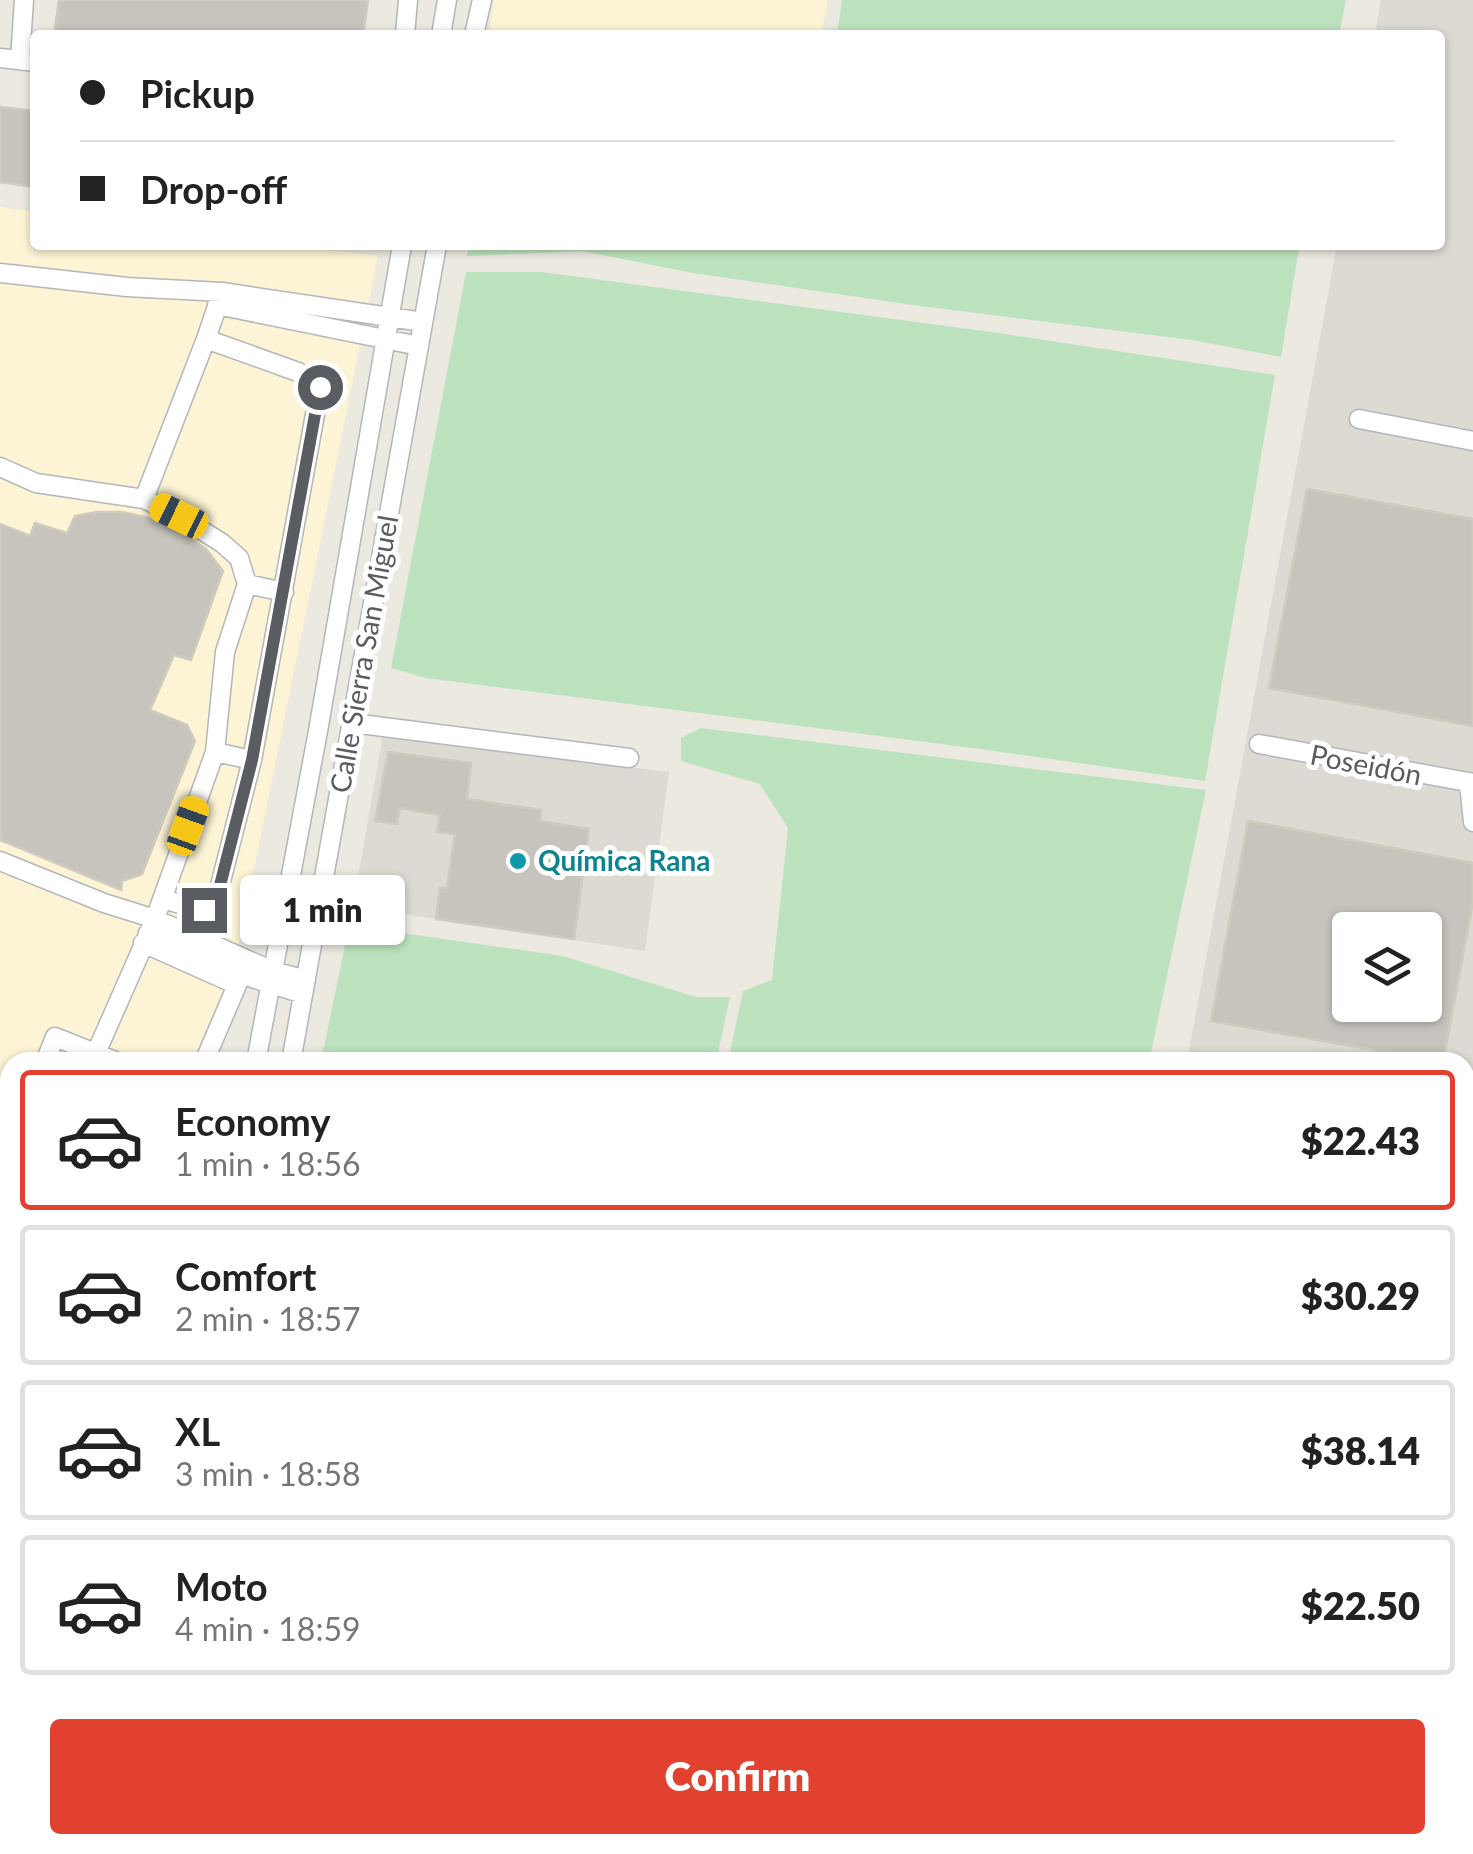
<!DOCTYPE html>
<html lang="en">
<head>
<meta charset="utf-8">
<style>
	:root { --surface:#fff; --page:#f6f6f6; --text:#222; --muted:#767676; --line:#e0e0e0; --accent:#e2412f }
	body { margin:0; font-family:Lato,sans-serif; background:var(--page); color:var(--text); height:100vh; display:flex; flex-direction:column; font-size:38px; white-space:nowrap }
	* { box-sizing:border-box; margin:0 }
	p { font-size:32px; color:var(--muted) }
	.icon { flex:none; width:55px; height:55px; fill:none; stroke:currentColor; stroke-width:2; stroke-linecap:round; stroke-linejoin:round }
	.map { position:relative; flex:1; overflow:hidden }
	.side { position:absolute; left:0px; top:1052px; width:1475px; height:802px; display:flex; flex-direction:column; background:var(--surface); border-radius:30px 30px 0 0; box-shadow:0 2px 8px #0004 }
	.side>* { flex:none }
	.guide { position:absolute; left:30px; top:30px; width:1415px; height:220px; border-radius:10px; box-shadow:0 2px 8px #0004; display:grid; align-content:center; height:220px; padding:0 50px; background:var(--surface) }
	.buttons { position:absolute; left:1332px; top:912px; display:grid; gap:20px }
	.buttons a { display:grid; place-items:center; width:110px; height:110px; border-radius:10px; background:var(--surface); box-shadow:0 2px 8px #0004; font-size:50px }
	.end { position:absolute; width:45px; height:45px; margin:-22px; border:12px solid #595c60; background:#fff; box-shadow:0 0 0 5px #fff }
	.from { border-radius:50% }
	.bubble { position:absolute; height:70px; border-radius:10px; background:var(--surface); box-shadow:0 2px 8px #0004; font-size:32px; font-weight:800; line-height:70px; text-align:center }
	.car { position:absolute; width:30px; height:60px; margin:-30px -15px; border-radius:12px; box-shadow:0 0 8px 2px #0007; background:linear-gradient(#f5c518 24%,#345 0 40%,#f5c518 0 76%,#345 0 86%,#f5c518 0) }
	.guide b { display:flex; align-items:center; gap:35px; height:95px; font-size:38px }
	.guide b+b { border-top:2px solid var(--line) }
	.guide i { width:25px; height:25px; background:var(--text) }
	ul { padding:18px 0 0; list-style:none }
	li { display:flex; align-items:center; gap:30px; height:140px; margin:0 20px 15px; padding:0 30px; border:5px solid var(--line); border-radius:10px }
	li div { flex:1 }
	li b { display:block; font-size:38px }
	li em { font-style:normal; font-weight:800 }
	li.selected { border-color:var(--accent) }
	li>.icon { width:90px; height:90px; stroke-width:1.5 }
	.action { display:flex; gap:20px; margin-top:auto; padding:20px 50px }
	.action a { flex:1; height:115px; border-radius:10px; background:var(--accent); color:#fff; font-size:40px; font-weight:800; line-height:115px; text-align:center }
	.map>svg:first-child { display:block }
</style>
</head>
<body>
<div class="map">
<svg width="1473" height="1854" viewBox="0 0 1473 1854">
	<rect width="100%" height="100%" fill="#ebe9e0"/>
	<path fill="#fcf4d4" d="M494,0H828L821,35H489Z
		M0,207L35,212V245H292L378,256L215,1062H10V1140L0,1136Z
		M1473,1616V1854H1068L1057,1845H1465V1617Z"/>
	<path fill="#dddad4" fill-rule="evenodd" d="M1381,0H1473V1406H1465V1062H1187L1337,245H1440V35H1375ZM1350,930H1425V1005H1350Z
		M383,735L669,772L645,951L353,906Z"/>
	<path fill="#bce3bd" d="M842,0H1346L1339,35H837Z
		M469,245H1278L1299,248L1281,357L1192,340L913,305L693,273L582,251L467,256Z
		M466,272H542L991,332L1275,375L1205,781L980,749L426,678L391,668Z
		M701,728L1206,790L1149,1062H728L743,991L772,980L788,828L760,784L681,761V738Z
		M375,929L563,956L696,997H730L716,1062H321L346,940Z
		M381,1845H741L738,1854H378Z"/>
	<g fill="none" stroke-linecap="round" stroke-linejoin="round">
		<path stroke="#9fd1fc" stroke-width="18" d="M756,1854L760,1845"/>
	</g>
	<path fill="#c6c4bd" stroke="#cfcbbe" stroke-width="2.5" fill-rule="evenodd" d="M59,0H368L363,35H54Z
		M0,107L35,111V187L0,182Z
		M1307,489L1473,519V726L1269,688Z
		M97,512H122L145,517L176,529L206,549L223,571L191,660L174,655L150,710L187,725L195,741L142,874L122,881L121,890L0,840V524L30,536L35,523L67,533L75,516Z
		M388,752L471,763L467,799L541,810L540,821L589,829L574,939L436,919L440,888H447L455,834L437,832L440,815L400,808L397,824L375,821Z
		M1248,821L1473,863V902L1443,1062L1211,1021ZM1350,930H1425V1005H1350Z"/>
	<g fill="none" stroke-linecap="round" stroke-linejoin="round">
		<g stroke="#b3b6ba" stroke-width="21">
			<path id="minor" d="M405,35L408,0
				M441,35L447,0
				M474,35L482,0
				M0,58L35,62
				M20,60L24,0
				M0,273L127,287L222,292L423,322
				M217,305L419,346
				M1359,419L1473,441
				M0,467L36,483L144,499L179,516L222,543L239,558L247,584L225,652L215,752L155,919L96,1053
				M144,499L206,339L222,292
				M247,584L284,592
				M352,723L629,758
				M1259,744L1473,783
				M215,752L252,760
				M1469,783L1473,822
				M0,861L104,903L155,919L273,971L306,980
				M162,899L203,910L215,905L252,760L320,387L298,372L206,339
				M148,933L249,977L303,994
				M143,943L237,985L204,1062
				M45,1062L55,1037L118,1062
				M256,1062L318,731L402,245
				M291,1062L437,245
				M0,1105L10,1109
				M1465,1128L1473,1129
				M0,1170L10,1174
				M1465,1172L1473,1143
				M1465,1195L1473,1198
				M1465,1426L1473,1449
				M0,1457L10,1433
				M0,1579L10,1584
				M1465,1708H1473
				M1465,1745L1473,1744
				M890,1845L900,1854
				M113,1854L117,1845
				M773,1854L777,1845
				M1350,1854L1359,1845"/>
		</g>
		<g stroke="#ebc658" stroke-width="26">
			<path id="major" d="M0,1253L10,1258
				M0,1308L10,1312
				M1465,1507L1473,1502
				M1465,1534H1473
				M974,1845L983,1854
				M1030,1845L1040,1854"/>
		</g>
		<use href="#minor" stroke="#fff" stroke-width="18"/>
		<use href="#major" stroke="#fcf0a4" stroke-width="22"/>
	</g>
	<g fill="none" stroke-linecap="round" stroke-linejoin="round">
		<path stroke="#595c60" stroke-width="12" d="M204,910L215,905L252,760L320,387"/>
	</g>
	<circle fill="#0f9aa8" stroke="#fff" stroke-width="4" cx="518" cy="861" r="10"/>
	<g text-anchor="middle" stroke-width="10" stroke-linejoin="round" paint-order="stroke">
		<g font-size="28" fill="#595c60" stroke="#fff">
			<text transform="translate(364 654) rotate(-80)" y="10">Calle Sierra San Miguel</text>
			<text transform="translate(1366 765) rotate(11)" y="10">Poseidón</text>
		</g>
		<g font-size="28" font-weight="bold" fill="#0d838f" stroke="#fff" text-anchor="start">
			<text x="538" y="871">Química Rana</text>
		</g>
	</g>
</svg>
<div class="buttons">
<a><svg class="icon" aria-label="layers" viewBox="0 0 24 24"><path d="M12 4l9 5-9 5-9-5zM3 14l9 5 9-5"/></svg></a>
</div>
<i class="end from" style="left:320px;top:387px"></i>
<i class="end" style="left:204px;top:910px"></i>
<div class="bubble" style="left:240px;top:875px;width:165px">1 min</div>
<i class="car" style="left:179px;top:516px;rotate:296deg"></i>
<i class="car" style="left:188px;top:826px;rotate:20deg"></i>
<div class="guide">
<b><i class="from"></i>Pickup</b>
<b><i></i>Drop-off</b>
</div>
<section class="side">
<ul>
<li class="selected"><svg class="icon" aria-label="car" viewBox="0 0 24 24"><path d="M5 17H2v-5l4-1 3-4h7l3 4 3 1v5h-3M9 17h6M6 11h13"/><circle cx="7" cy="17" r="2"/><circle cx="17" cy="17" r="2"/></svg><div><b>Economy</b><p>1 min · 18:56</p></div><em>$22.43</em></li>
<li><svg class="icon" aria-label="car" viewBox="0 0 24 24"><path d="M5 17H2v-5l4-1 3-4h7l3 4 3 1v5h-3M9 17h6M6 11h13"/><circle cx="7" cy="17" r="2"/><circle cx="17" cy="17" r="2"/></svg><div><b>Comfort</b><p>2 min · 18:57</p></div><em>$30.29</em></li>
<li><svg class="icon" aria-label="car" viewBox="0 0 24 24"><path d="M5 17H2v-5l4-1 3-4h7l3 4 3 1v5h-3M9 17h6M6 11h13"/><circle cx="7" cy="17" r="2"/><circle cx="17" cy="17" r="2"/></svg><div><b>XL</b><p>3 min · 18:58</p></div><em>$38.14</em></li>
<li><svg class="icon" aria-label="car" viewBox="0 0 24 24"><path d="M5 17H2v-5l4-1 3-4h7l3 4 3 1v5h-3M9 17h6M6 11h13"/><circle cx="7" cy="17" r="2"/><circle cx="17" cy="17" r="2"/></svg><div><b>Moto</b><p>4 min · 18:59</p></div><em>$22.50</em></li>
</ul>
<div class="action"><a>Confirm</a></div>
</section>
</div>
</body>
</html>
